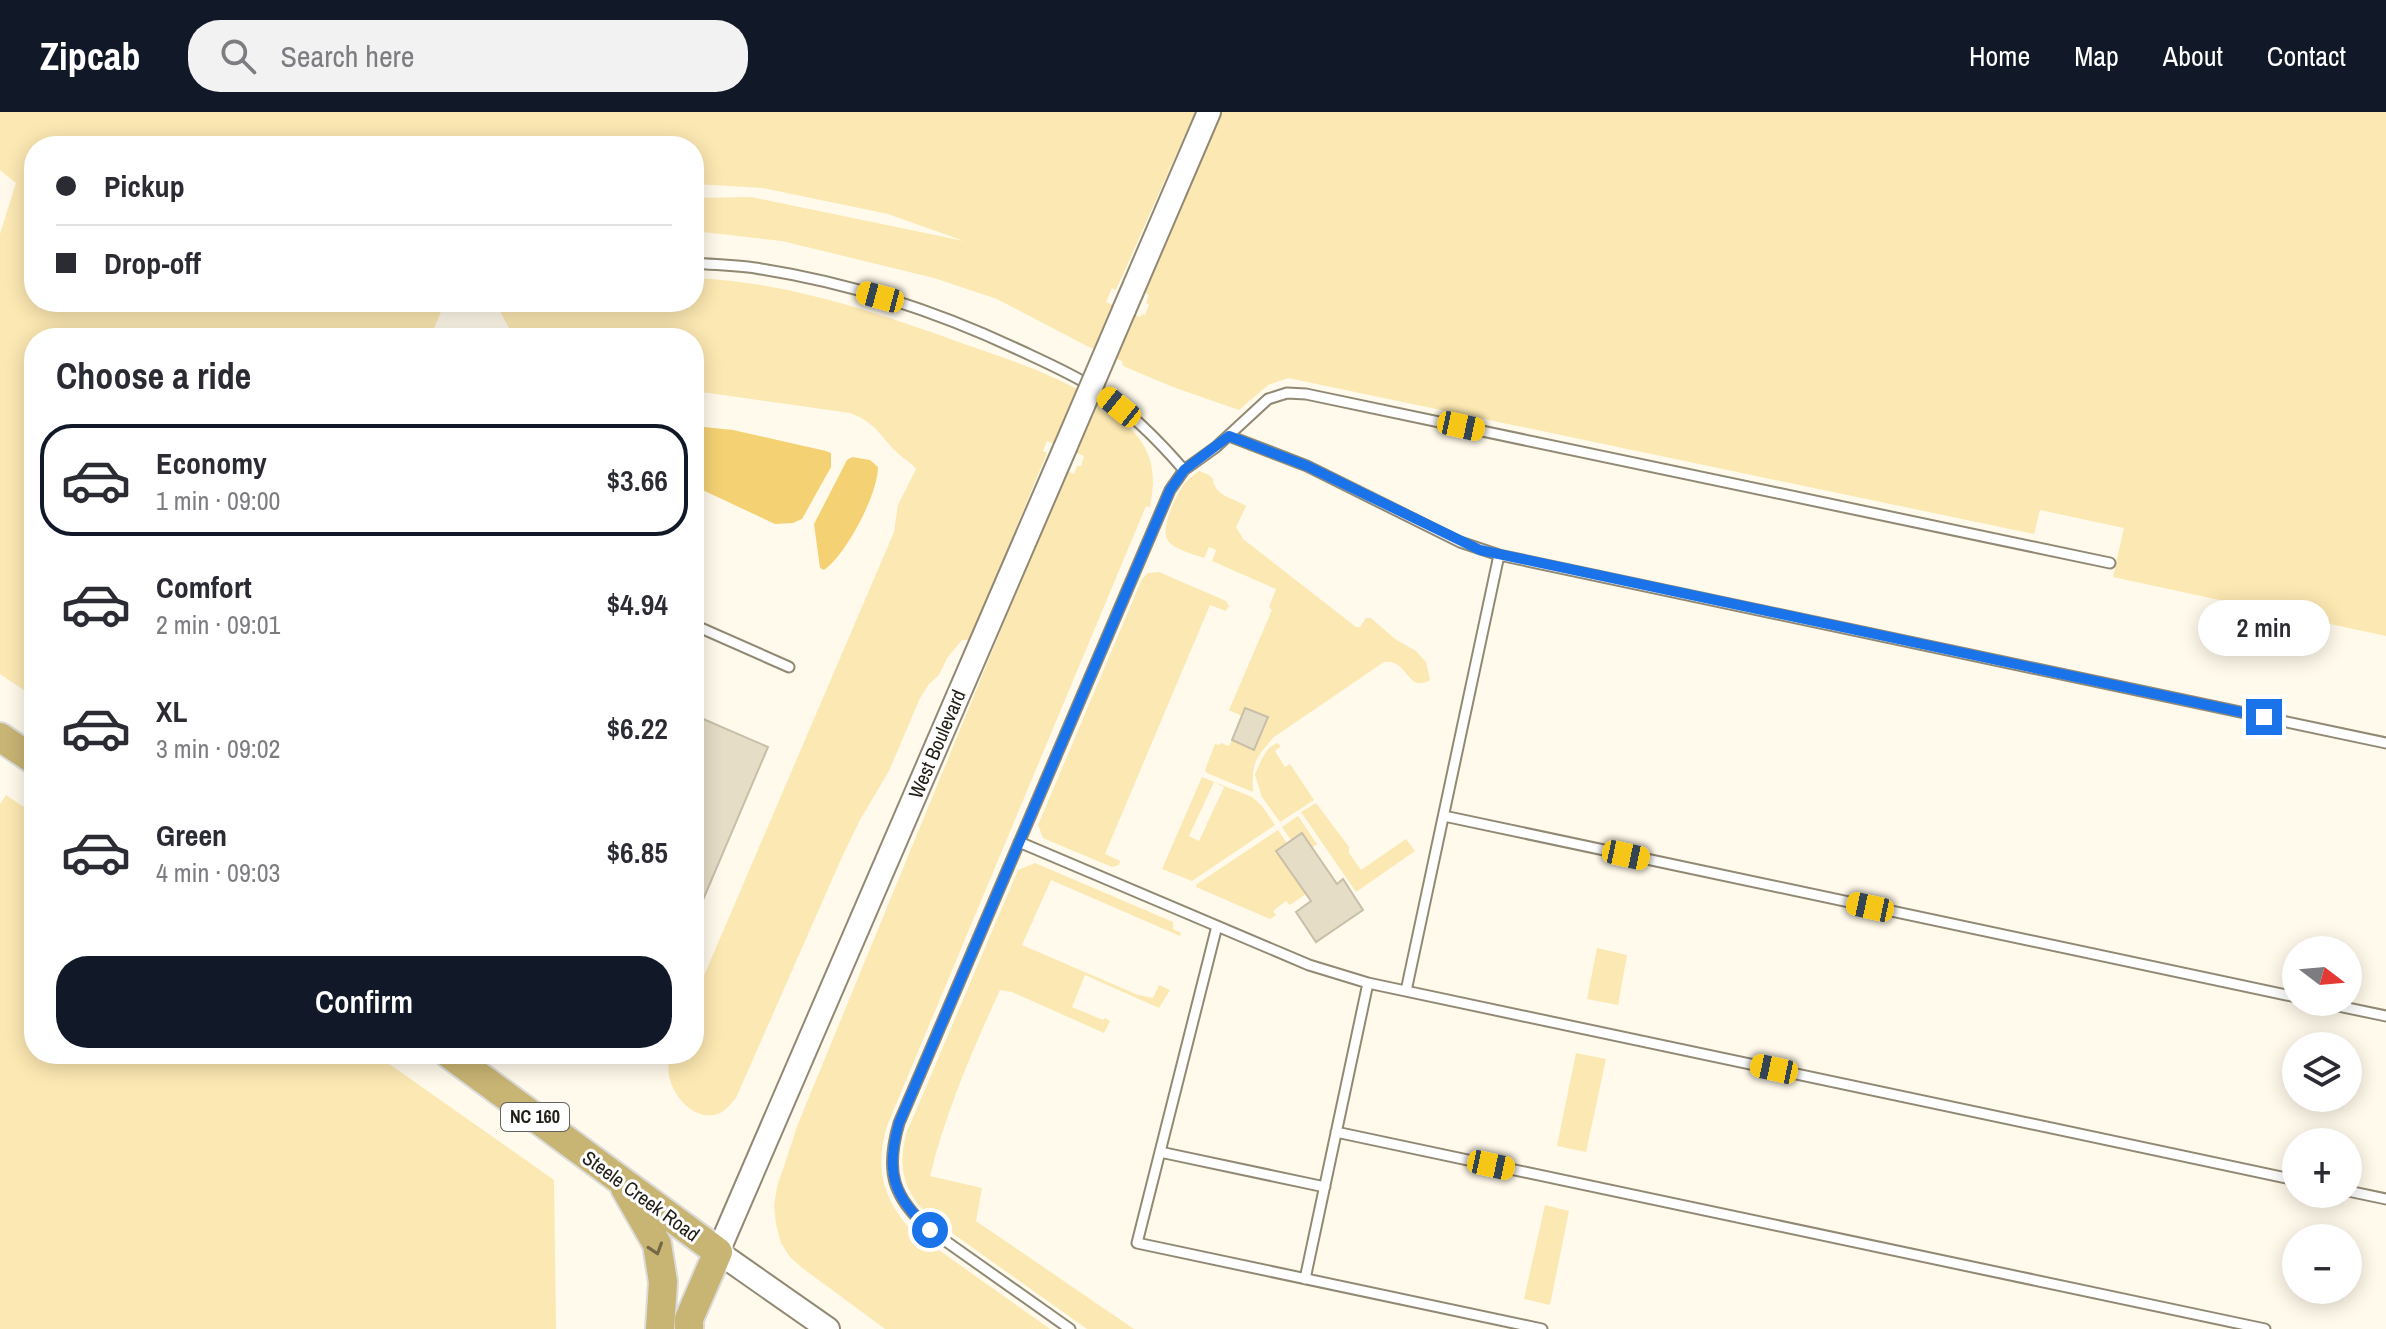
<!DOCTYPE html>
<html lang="en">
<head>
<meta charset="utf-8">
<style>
	:root { --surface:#fff; --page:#f2f2f3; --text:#2b2b33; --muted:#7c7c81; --line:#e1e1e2; --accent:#111827 }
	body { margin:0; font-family:"Archivo Narrow",sans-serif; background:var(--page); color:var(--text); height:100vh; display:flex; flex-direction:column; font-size:30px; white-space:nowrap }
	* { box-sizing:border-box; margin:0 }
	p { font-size:26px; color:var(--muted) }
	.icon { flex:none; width:44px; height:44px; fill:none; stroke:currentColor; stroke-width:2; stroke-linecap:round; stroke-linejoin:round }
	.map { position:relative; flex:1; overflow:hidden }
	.panel { position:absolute; left:24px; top:216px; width:680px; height:736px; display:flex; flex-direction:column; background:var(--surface); border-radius:32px; box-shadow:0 4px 20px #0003 }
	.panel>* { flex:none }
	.top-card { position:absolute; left:24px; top:24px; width:680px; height:176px; border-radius:32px; box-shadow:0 4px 20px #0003; display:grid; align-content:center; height:176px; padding:0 32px; background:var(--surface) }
	.needle { width:52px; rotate:106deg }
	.buttons { position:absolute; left:2282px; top:824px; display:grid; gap:16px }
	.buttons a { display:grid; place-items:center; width:80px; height:80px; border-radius:50%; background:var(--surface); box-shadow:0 4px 20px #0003; font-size:40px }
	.end { position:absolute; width:36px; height:36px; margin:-18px; border:10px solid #1a73e8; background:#fff; box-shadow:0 0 0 4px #fff }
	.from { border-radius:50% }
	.bubble { position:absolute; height:56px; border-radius:28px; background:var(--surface); box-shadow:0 4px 20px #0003; font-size:26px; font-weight:600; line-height:56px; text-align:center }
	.car { position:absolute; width:24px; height:48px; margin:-24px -12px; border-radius:10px; box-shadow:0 0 6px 2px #0007; background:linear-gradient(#f5c518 24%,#345 0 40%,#f5c518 0 76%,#345 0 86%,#f5c518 0) }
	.top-card b { display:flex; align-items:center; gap:28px; height:76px; font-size:30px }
	.top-card b+b { border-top:2px solid var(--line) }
	.top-card i { width:20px; height:20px; background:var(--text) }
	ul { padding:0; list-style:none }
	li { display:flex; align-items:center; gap:24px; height:112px; margin:0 16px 12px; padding:0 16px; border:4px solid transparent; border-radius:32px }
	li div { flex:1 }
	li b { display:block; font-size:30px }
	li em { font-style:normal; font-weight:600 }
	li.active { border-color:var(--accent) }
	li>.icon { width:72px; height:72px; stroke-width:1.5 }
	h2 { padding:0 32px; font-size:36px; line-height:96px }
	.button { display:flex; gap:16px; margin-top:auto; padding:16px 32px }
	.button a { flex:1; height:92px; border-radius:32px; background:var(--accent); color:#fff; font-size:32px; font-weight:600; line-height:92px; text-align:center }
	header { display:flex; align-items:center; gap:48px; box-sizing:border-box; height:112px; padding:0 40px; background:var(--accent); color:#fff }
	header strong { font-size:38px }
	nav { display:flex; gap:44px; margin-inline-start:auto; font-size:28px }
	.search { width:560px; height:72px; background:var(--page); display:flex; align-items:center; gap:20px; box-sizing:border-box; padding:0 28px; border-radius:32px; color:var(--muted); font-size:30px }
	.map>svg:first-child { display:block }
</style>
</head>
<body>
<header>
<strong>Zipcab</strong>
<div class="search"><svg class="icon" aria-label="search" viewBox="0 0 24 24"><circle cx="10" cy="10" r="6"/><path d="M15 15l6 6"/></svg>Search here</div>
<nav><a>Home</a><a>Map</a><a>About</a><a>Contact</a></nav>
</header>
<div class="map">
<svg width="2386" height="1217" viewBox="0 0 2386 1217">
	<rect width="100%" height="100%" fill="#fffaeb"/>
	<path fill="#fce8b2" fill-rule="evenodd" d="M0,0H1195L1116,178L1112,176L1106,190L1140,205L1142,202L1145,203L1149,193L1146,191L1149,183L1145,181L1221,0H2386V524L2113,465L2124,416L2040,398L2034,422L1288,266L1268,273L1239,298L1173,275L1123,254L1122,249L1087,234L997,187L934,166L782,129L694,119V86L751,85L964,129L888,102L763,76L694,72V34H34V190H445L430,226H34V585L0,562V122L16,71L0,58Z
		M694,166C790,170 881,202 970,234C1025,253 1090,274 1131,317C1154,341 1156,364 1150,395L1146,394L887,1014C875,1055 882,1087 912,1119L1050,1217H885L801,1155L790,1145L781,1131L776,1112L774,1094L777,1075L798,1012L1042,418L1069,360L1074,362L1077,354H1081L1084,344L1047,329L1043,339L1047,341L972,523L968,528H962L947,546L939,563L929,572L920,586L889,659L860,708L842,745L736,986C732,990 727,997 722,1000C693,1016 658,971 671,942H694V887L894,420L898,393L916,357C911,350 907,349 901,344C880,326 878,311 850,301L694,279V226H509V216L495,190H694Z
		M1199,359L1209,363L1213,367C1214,384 1234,386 1246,394L1236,415L1243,427L1356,515H1360L1366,506H1371L1395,527L1416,539L1426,550L1430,568C1407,582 1408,546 1384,550L1274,625C1254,648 1252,650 1253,680L1207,661L1205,658L1215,632L1219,633L1221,631L1229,634L1232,628L1254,638L1267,606L1246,596L1242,604L1229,598L1272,498L1269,495L1276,477L1212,449L1216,438L1209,435L1204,446C1193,442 1176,438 1169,430C1158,419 1176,384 1184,372C1188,367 1194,363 1199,359Z
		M1159,460L1226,489L1229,494L1226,499L1210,493L1105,742L1120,749L1119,753L1112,755L1043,726L1038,713L1142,467L1148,461Z
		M1277,631L1281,634L1275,639L1285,655L1290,652L1314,688L1280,710L1262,685L1255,663C1259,652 1266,635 1277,631Z
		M1202,665L1252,685L1262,694L1275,713L1192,769L1162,757ZM1214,670L1224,675L1199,729L1189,724Z
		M6,683L34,702V942H375L554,1068L556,1217H0V692Z
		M1316,691L1349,735V741L1361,758L1406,727L1415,739L1356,780L1301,700Z
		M1298,704L1317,732L1312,736L1302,721L1291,728L1282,715Z
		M1278,718L1287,731L1276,739L1306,782L1290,793L1286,789L1273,799L1276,803L1270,807L1196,775L1197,772Z
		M1035,751L1173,810V817L1181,821L1180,824L1051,768L1022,833L1138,883L1153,886L1159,873L1170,878L1159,896L1085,863L1072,895L1103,908L1105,906L1110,909L1104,921L1012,880L1000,878C972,939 946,999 930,1064L982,1076L976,1109L1134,1217H1087L935,1109C905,1084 897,1060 906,1022L1018,758Z
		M1597,836L1627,843L1618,893L1587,887Z
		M1576,941L1606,947L1586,1040L1557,1034Z
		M1545,1093L1569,1099L1550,1193L1524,1187Z"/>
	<path fill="#f4d273" d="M694,314L733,318L826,339L831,341V355L802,407L793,411L775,412L694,374Z
		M852,345L870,348L878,355C878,382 846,443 824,458L820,456L814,412L847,348Z"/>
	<path fill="#e6ddc6" stroke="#c8bfa9" stroke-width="2" d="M1245,596L1268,605L1254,638L1232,628Z
		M694,603L768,635L694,809Z
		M1302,721L1337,772L1343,767L1363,798L1316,830L1296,800L1311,789L1276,739Z"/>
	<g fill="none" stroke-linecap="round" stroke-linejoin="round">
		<g stroke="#918974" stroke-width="13">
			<path id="service" d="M694,151C716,153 739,153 761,157C850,171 936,199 1017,237C1045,250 1073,262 1099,279C1130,300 1159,329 1184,358
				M1229,324L1307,354L1460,430L1499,443
				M694,513L789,555
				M1444,704L2296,885
				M1019,730L1309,853L1368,871
				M1217,814L1137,1131L1542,1217
				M1406,879L1499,443L2386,631
				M2319,890L2386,904
				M1336,1020L2265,1217
				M1160,1040L1325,1075
				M2348,1079L2386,1087
				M1305,1167L1368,871L2296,1068
				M1070,1217L930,1118C892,1085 885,1059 899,1011L1170,378L1184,358L1216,335L1268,287L1287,281L1306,282L2110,451"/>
		</g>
		<g stroke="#918974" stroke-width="26">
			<path id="tertiary" d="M1124,198L1209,0
				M828,1217L718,1140L1065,336"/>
		</g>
		<g stroke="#dbdbda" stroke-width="32">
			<path id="primary" d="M0,625L34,648
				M449,942L718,1140L689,1207V1217
				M625,1076L657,1132L663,1170L660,1217"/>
		</g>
		<use href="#service" stroke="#fff" stroke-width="9"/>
		<use href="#tertiary" stroke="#fff" stroke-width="22"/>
		<use href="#primary" stroke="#c8b473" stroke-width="28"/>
		<g stroke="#918974" stroke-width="26" stroke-linecap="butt">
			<path id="tertiary-bridge" d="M1065,336L1124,198"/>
		</g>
		<use href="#tertiary-bridge" stroke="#fff" stroke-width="22"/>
	</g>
	<defs><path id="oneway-chevron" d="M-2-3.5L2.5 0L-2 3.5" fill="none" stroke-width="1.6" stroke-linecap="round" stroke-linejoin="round" transform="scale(2)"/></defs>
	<use stroke="#746944" href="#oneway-chevron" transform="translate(656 1137) rotate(72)"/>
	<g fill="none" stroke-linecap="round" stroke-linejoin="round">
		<path stroke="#1a73e8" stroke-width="10" d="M930,1118C893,1085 885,1060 899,1011L1170,378L1184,358L1229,324L1307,354L1480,438L2264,605"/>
	</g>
	<g text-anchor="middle" stroke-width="6" stroke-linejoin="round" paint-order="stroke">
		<rect fill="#fff" stroke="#64625c" stroke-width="2" x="501" y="991" width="68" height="28" rx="6"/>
		<g font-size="18" font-weight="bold" fill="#211e16">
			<text x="535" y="1011">NC 160</text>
		</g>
		<g font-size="20" fill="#211e16" stroke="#fff">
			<text transform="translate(937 632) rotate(-67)" y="7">West Boulevard</text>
			<text transform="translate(641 1084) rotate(36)" y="7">Steele Creek Road</text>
		</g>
	</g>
</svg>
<div class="buttons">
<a><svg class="needle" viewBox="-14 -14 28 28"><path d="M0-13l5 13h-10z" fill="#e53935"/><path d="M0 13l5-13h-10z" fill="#7c7c81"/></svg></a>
<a><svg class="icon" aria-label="layers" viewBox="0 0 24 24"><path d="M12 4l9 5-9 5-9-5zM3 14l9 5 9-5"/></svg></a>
<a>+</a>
<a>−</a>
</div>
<i class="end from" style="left:930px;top:1118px"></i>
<i class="end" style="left:2264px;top:605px"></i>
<div class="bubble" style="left:2198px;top:488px;width:132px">2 min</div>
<i class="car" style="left:880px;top:185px;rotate:285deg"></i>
<i class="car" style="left:1119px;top:295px;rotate:309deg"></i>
<i class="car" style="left:1461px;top:314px;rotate:102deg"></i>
<i class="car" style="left:1626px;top:743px;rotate:102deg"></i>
<i class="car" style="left:1870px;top:795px;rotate:282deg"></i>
<i class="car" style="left:1774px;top:957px;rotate:282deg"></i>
<i class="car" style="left:1491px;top:1053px;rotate:102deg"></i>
<div class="top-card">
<b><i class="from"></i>Pickup</b>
<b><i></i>Drop-off</b>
</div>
<section class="panel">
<h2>Choose a ride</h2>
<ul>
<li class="active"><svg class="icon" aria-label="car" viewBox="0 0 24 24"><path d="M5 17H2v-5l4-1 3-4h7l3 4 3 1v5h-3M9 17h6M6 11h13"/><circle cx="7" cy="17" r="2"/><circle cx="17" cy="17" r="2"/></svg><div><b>Economy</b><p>1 min · 09:00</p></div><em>$3.66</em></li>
<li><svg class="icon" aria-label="car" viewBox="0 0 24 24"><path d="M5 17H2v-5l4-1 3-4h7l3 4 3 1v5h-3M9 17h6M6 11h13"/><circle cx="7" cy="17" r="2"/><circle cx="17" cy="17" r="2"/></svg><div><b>Comfort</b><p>2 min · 09:01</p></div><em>$4.94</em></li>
<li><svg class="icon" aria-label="car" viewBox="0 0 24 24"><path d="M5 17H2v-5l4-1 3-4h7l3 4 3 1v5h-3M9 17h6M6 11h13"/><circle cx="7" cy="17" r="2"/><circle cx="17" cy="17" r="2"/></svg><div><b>XL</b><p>3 min · 09:02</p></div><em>$6.22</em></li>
<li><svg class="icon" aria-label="car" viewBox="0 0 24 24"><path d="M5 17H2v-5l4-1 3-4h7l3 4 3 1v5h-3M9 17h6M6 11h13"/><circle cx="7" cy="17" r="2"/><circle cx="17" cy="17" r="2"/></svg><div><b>Green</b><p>4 min · 09:03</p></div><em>$6.85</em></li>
</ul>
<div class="button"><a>Confirm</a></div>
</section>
</div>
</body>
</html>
